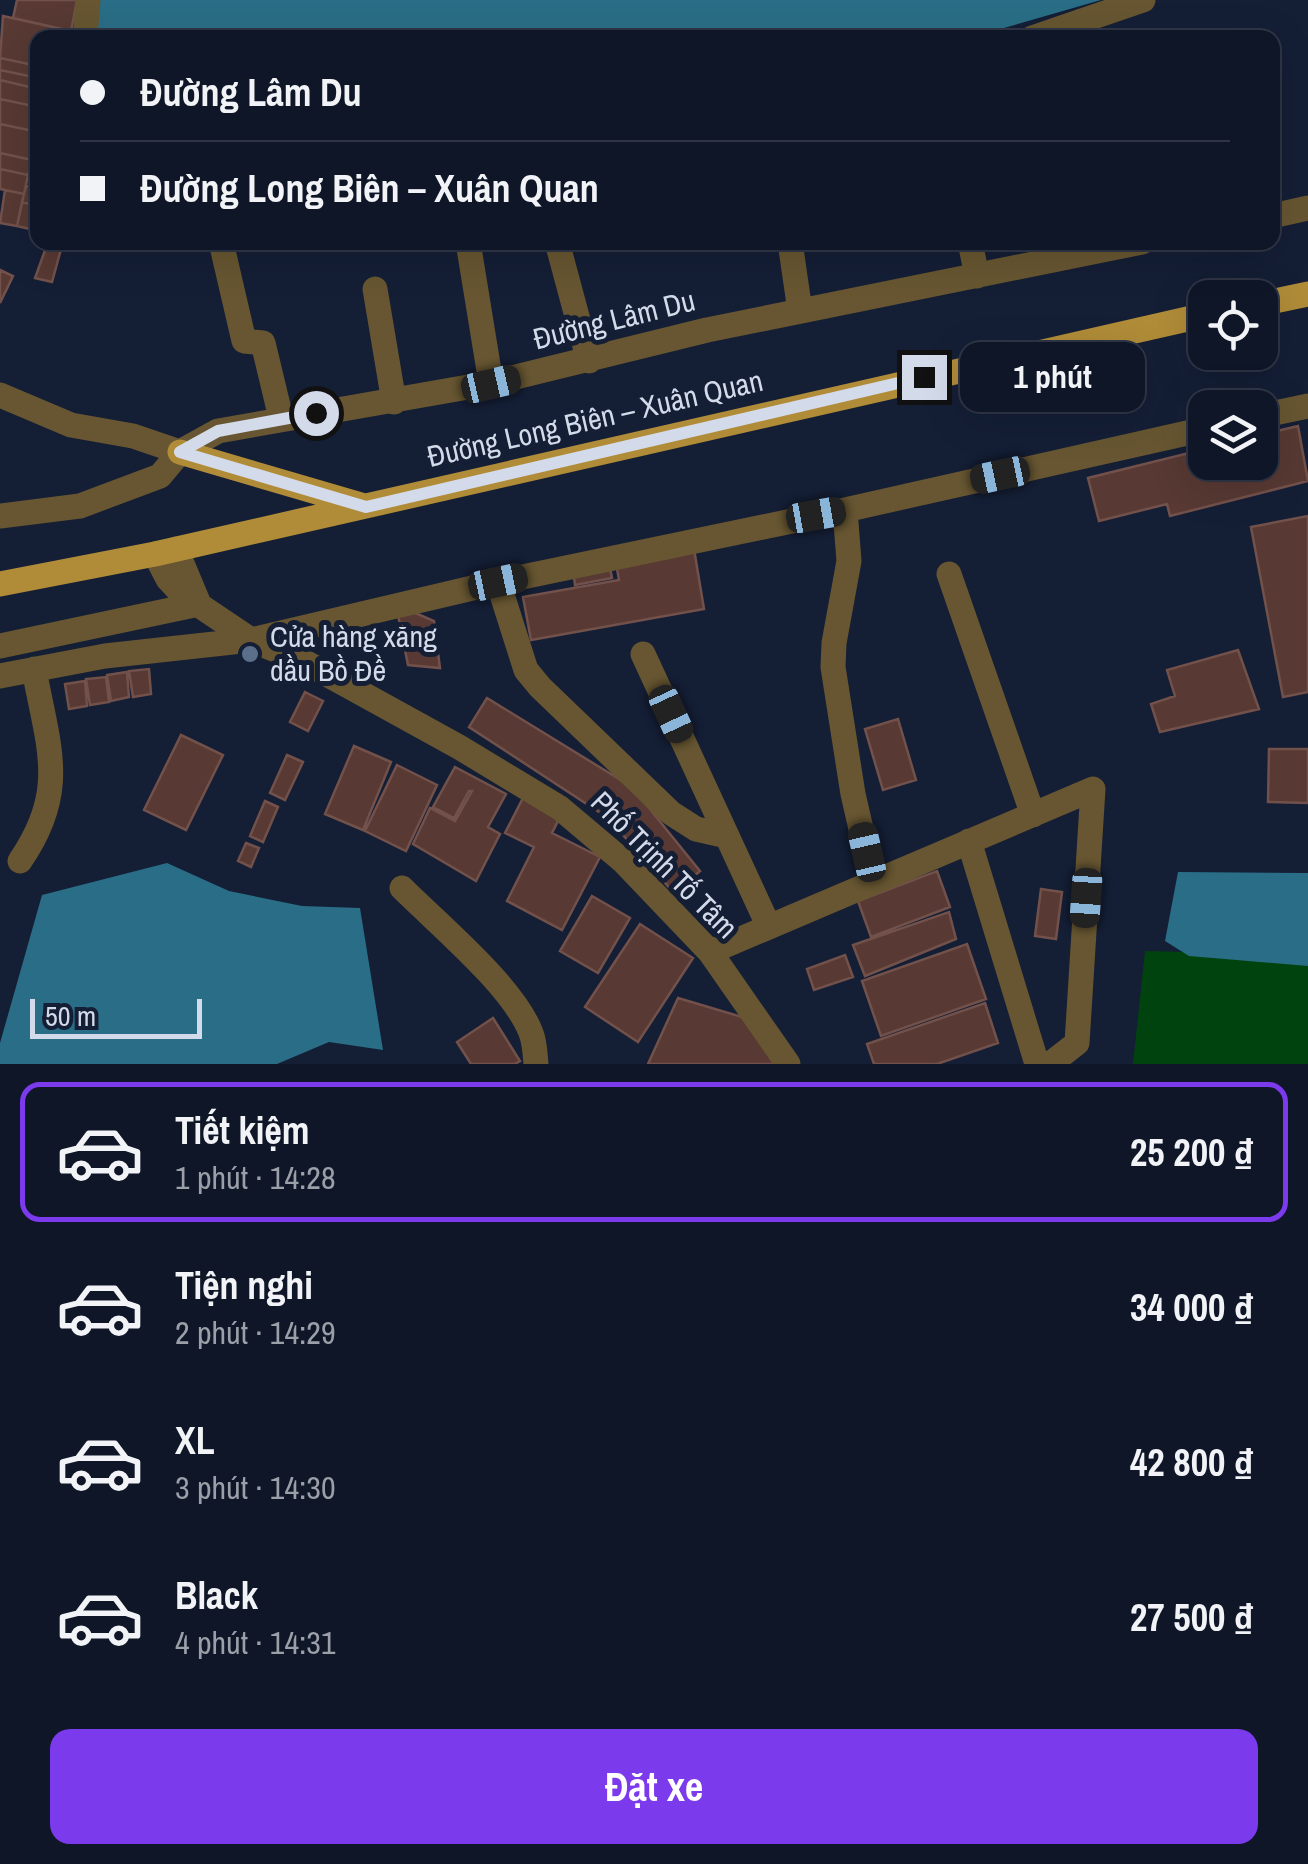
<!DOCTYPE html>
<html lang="vi">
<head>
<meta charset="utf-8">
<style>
	:root { --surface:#0f1628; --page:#181f30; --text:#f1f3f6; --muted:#9b9fa8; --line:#2f3545; --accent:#7c3aed }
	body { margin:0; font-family:"Archivo Narrow",sans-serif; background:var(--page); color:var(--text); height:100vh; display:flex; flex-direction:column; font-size:38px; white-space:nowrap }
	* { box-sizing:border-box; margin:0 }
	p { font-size:32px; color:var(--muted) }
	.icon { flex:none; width:55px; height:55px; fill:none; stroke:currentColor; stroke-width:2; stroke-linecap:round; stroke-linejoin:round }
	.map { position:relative; height:1064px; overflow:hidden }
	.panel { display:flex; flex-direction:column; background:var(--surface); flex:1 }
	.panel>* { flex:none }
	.top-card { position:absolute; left:30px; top:30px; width:1250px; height:220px; border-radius:20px; box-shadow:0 10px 40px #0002,0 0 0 2px var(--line); display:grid; align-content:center; height:220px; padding:0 50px; background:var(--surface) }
	.tools { position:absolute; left:1188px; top:280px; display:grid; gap:20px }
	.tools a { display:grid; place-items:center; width:90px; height:90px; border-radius:20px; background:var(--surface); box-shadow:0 10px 40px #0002,0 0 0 2px var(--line); font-size:50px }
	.scale { position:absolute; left:30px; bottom:25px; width:172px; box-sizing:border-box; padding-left:10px; border:5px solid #d3daea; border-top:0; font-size:28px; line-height:35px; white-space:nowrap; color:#d3daea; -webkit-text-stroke:8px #141e35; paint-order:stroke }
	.end { position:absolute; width:45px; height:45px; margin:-22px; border:12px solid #d3daea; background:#111; box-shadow:0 0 0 5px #111 }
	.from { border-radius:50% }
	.bubble { position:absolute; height:70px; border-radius:20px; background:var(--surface); box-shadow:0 10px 40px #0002,0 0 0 2px var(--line); font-size:32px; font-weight:800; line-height:70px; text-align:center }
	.car { position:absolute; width:30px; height:60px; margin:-30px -15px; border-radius:12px; box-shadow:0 0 8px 2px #0007; background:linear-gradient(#222 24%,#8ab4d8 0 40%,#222 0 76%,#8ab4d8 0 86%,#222 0) }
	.top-card b { display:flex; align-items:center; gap:35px; height:95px; font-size:38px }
	.top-card b+b { border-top:2px solid var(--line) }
	.top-card i { width:25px; height:25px; background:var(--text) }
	ul { padding:18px 0 0; list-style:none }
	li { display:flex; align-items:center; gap:30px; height:140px; margin:0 20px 15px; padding:0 30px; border:5px solid transparent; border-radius:20px }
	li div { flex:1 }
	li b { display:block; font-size:38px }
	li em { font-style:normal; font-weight:800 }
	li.current { border-color:var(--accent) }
	li>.icon { width:90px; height:90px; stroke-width:1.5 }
	.primary-button { display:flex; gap:20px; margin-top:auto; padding:20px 50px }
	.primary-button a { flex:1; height:115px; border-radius:20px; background:var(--accent); color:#fff; font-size:40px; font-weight:800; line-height:115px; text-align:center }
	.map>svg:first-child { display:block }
</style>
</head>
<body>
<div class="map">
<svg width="1308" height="1064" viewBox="0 0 1308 1064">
	<rect width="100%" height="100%" fill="#141e35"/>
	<path fill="#00430f" d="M1145,951L1308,955V1064H1133Z"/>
	<path fill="#296e86" d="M95,0H1101L969,38H91Z
		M167,863L229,891L302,906L360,908L383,1050L329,1042L277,1064H0V1043L42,895Z
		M1178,872L1308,873V966L1189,956L1165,941Z"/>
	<path fill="#583933" stroke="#72514b" stroke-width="2.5" d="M17,0H77L71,31L13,18Z
		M3,16L71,31L69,38H38V66L0,58Z
		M0,58L38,66V78L0,70Z
		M0,70L38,78V89L0,80Z
		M0,80L38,89V107L0,99Z
		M0,99L38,107V132L0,124Z
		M0,124L38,132L32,160L0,153Z
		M0,153L32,160L28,175L0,169Z
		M0,169L28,175L24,194L0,189Z
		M26,186L38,189V206L22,202Z
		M5,190L24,194L17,226L0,223Z
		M22,202L38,206V231L17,226Z
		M48,242H63L52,282L35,278Z
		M0,270L13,276L0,303Z
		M1298,426L1308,481L1170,516L1167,504L1099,521L1088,478L1205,449V462H1260V435Z
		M1308,516V692L1283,697L1251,527Z
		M694,549L704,609L531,640L523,597L619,580L616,563Z
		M609,563L612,578L575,585L573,570Z
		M413,612L434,621L440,668L408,665L398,615Z
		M1238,650L1259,709L1160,732L1151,704L1175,696L1167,670Z
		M149,669L151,694L133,697L129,671Z
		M127,672L129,697L111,701L107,675Z
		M106,677L109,702L90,705L86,679Z
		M85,681L87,706L69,709L65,684Z
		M305,692L323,701L308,731L290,722Z
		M487,698L632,787L700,871L674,893L608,818L469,727Z
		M898,719L916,780L883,790L865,729Z
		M181,735L223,755L186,830L144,810Z
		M354,746L391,762L363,830L325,814Z
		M1269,749H1308V803L1268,802Z
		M287,755L303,762L285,800L270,793Z
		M397,765L437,785L406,851L365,831Z
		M455,767L506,794L488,827L500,834L476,881L413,844L430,808L455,821L472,791H469L454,818L433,807Z
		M523,798L560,817L552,833L600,857L562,930L507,901L534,847L505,833Z
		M265,801L278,807L263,842L250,836Z
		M246,843L259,848L251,867L238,861Z
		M937,871L950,907L871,937L858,901Z
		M1041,889L1062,892L1056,939L1035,936Z
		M592,896L630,918L598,973L560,951Z
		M949,912L956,939L865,976L853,945Z
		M640,924L693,958L638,1042L585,1007Z
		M967,944L986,999L881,1036L862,981Z
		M845,955L853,977L814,990L807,969Z
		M678,998L752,1020L784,1064H648Z
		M985,1003L998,1043L937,1064H874L867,1044Z
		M493,1018L520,1061L515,1064H471L457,1042Z"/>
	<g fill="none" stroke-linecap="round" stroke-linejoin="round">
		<path stroke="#675631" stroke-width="25" d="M85,38L88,0
			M1032,38L1143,0
			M1272,216L1308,208
			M221,242L244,341L263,343L281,418
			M468,242L491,383
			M557,242L589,361
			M790,242L800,311
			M970,242L977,276
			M375,289L394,402
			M0,395L71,425L133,436L180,452
			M1260,416L1308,406
			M845,510L849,561L834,643L833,667L853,794L873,881
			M0,516L80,506L160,476L180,452L218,431L491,383L707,330L1142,242
			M176,549L199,604
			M155,554L168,579L181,593L251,640L303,661L459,747L560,808L624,862L710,952L788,1064
			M949,574L1033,815
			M498,582L526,670L540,687L671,813L696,829L727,836
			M0,646L199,604
			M643,654L769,927
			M0,676L105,656L251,640L498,582L845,510L1205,429
			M969,841L1037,1064
			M20,861C69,790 48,747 34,669
			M402,888C438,924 514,987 531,1033C535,1043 535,1054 536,1064
			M710,952L1093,789L1077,1043L1050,1064"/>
		<path stroke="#b08c38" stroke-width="25" d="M1260,304L1308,294
			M180,452L361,505
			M0,584L155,554L1205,315"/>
	</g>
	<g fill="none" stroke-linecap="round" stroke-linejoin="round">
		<path stroke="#d3daea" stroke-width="12" d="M316,413L218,431L180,452L366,507L924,377"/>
	</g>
	<circle fill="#5c6f8a" stroke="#141e35" stroke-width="4" cx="250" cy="654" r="10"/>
	<g text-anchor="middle" stroke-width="10" stroke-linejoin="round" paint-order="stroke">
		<g font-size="30" fill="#d3daea" stroke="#141e35">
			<text transform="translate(614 320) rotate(-14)" y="10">Đường Lâm Du</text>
			<text transform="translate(595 419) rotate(-13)" y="10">Đường Long Biên – Xuân Quan</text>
			<text transform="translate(664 865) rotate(45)" y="10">Phố Trịnh Tố Tâm</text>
		</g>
		<g font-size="30" fill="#d3daea" stroke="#141e35" text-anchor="start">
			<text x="270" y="647">Cửa hàng xăng<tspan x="270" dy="34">dầu Bồ Đề</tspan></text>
		</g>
	</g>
</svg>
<div class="tools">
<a><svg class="icon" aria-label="locate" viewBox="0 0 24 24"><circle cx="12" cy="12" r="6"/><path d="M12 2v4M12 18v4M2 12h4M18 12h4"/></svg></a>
<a><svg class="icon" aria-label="layers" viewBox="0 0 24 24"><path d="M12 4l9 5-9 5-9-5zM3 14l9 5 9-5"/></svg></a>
</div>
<div class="scale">50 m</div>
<i class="end from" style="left:316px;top:413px"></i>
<i class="end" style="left:924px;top:377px"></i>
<div class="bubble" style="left:960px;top:342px;width:185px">1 phút</div>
<i class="car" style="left:491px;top:384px;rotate:77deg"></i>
<i class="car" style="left:1000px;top:475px;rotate:258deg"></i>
<i class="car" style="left:816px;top:515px;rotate:80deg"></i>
<i class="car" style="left:498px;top:582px;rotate:78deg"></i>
<i class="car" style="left:671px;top:714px;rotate:155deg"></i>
<i class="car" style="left:867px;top:852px;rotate:347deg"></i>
<i class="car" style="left:1086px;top:898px;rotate:184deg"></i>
<div class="top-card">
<b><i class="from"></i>Đường Lâm Du</b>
<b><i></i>Đường Long Biên – Xuân Quan</b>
</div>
</div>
<section class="panel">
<ul>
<li class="current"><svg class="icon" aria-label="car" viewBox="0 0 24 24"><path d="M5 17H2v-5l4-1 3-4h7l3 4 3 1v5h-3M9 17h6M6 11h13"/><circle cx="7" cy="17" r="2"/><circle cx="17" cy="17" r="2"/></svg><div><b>Tiết kiệm</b><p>1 phút · 14:28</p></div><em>25 200 ₫</em></li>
<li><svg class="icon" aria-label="car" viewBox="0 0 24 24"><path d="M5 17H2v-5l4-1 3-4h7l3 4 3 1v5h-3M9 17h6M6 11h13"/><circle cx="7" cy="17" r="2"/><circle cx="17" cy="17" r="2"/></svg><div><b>Tiện nghi</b><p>2 phút · 14:29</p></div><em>34 000 ₫</em></li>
<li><svg class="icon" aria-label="car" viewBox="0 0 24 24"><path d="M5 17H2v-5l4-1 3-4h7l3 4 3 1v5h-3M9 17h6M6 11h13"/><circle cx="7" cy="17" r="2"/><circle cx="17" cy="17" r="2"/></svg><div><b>XL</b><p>3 phút · 14:30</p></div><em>42 800 ₫</em></li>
<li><svg class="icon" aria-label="car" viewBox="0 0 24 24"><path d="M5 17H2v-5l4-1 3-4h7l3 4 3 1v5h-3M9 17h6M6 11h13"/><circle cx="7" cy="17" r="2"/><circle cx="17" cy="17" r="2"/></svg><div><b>Black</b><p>4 phút · 14:31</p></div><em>27 500 ₫</em></li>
</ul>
<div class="primary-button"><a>Đặt xe</a></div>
</section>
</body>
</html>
